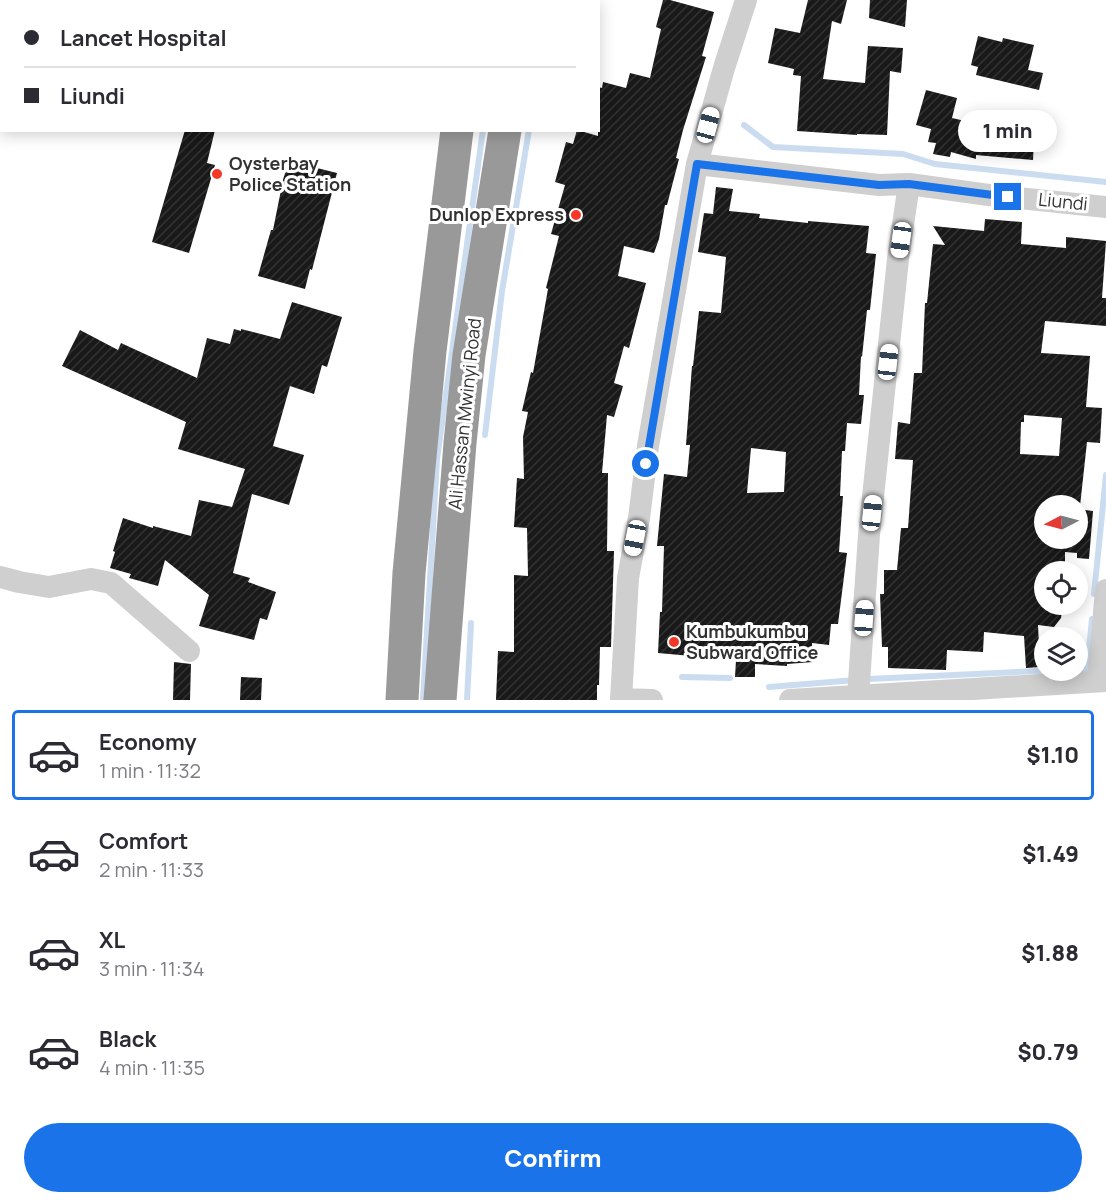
<!DOCTYPE html>
<html lang="en">
<head>
<meta charset="utf-8">
<style>
	:root { --surface:#fff; --page:#f2f2f3; --text:#2b2b33; --muted:#7c7c81; --line:#e1e1e2; --accent:#1a73e8 }
	body { margin:0; font-family:Manrope,sans-serif; background:var(--page); color:var(--text); height:100vh; display:flex; flex-direction:column; font-size:22px; white-space:nowrap }
	* { box-sizing:border-box; margin:0 }
	p { font-size:20px; color:var(--muted) }
	.icon { flex:none; width:33px; height:33px; fill:none; stroke:currentColor; stroke-width:2; stroke-linecap:round; stroke-linejoin:round }
	.map { position:relative; height:700px; overflow:hidden }
	.drawer { display:flex; flex-direction:column; background:var(--surface); flex:1 }
	.drawer>* { flex:none }
	.top-card { position:absolute; left:0px; top:0px; width:600px; height:132px; box-shadow:0 3px 15px #0003; display:grid; align-content:center; height:132px; padding:0 24px; background:var(--surface) }
	.needle { width:39px; rotate:264deg }
	.buttons { position:absolute; left:1034px; top:495px; display:grid; gap:12px }
	.buttons a { display:grid; place-items:center; width:54px; height:54px; border-radius:50%; background:var(--surface); box-shadow:0 3px 15px #0003; font-size:30px }
	.end { position:absolute; width:27px; height:27px; margin:-14px; border:8px solid #1a73e8; background:#fff; box-shadow:0 0 0 3px #fff }
	.from { border-radius:50% }
	.bubble { position:absolute; height:42px; border-radius:21px; background:var(--surface); box-shadow:0 3px 15px #0003; font-size:20px; font-weight:800; line-height:42px; text-align:center }
	.car { position:absolute; width:18px; height:36px; margin:-18px -9px; border-radius:8px; box-shadow:0 0 4px 2px #0007; background:linear-gradient(#fff 24%,#345 0 40%,#fff 0 76%,#345 0 86%,#fff 0) }
	.top-card b { display:flex; align-items:center; gap:21px; height:57px; font-size:22px }
	.top-card b+b { border-top:2px solid var(--line) }
	.top-card i { width:15px; height:15px; background:var(--text) }
	ul { padding:10px 0 0; list-style:none }
	li { display:flex; align-items:center; gap:18px; height:90px; margin:0 12px 9px; padding:0 12px; border:3px solid transparent; border-radius:6px }
	li div { flex:1 }
	li b { display:block; font-size:22px }
	li em { font-style:normal; font-weight:800 }
	li.current { border-color:var(--accent) }
	li>.icon { width:54px; height:54px; stroke-width:1.5 }
	.primary-button { display:flex; gap:12px; margin-top:auto; padding:12px 24px }
	.primary-button a { flex:1; height:69px; border-radius:36px; background:var(--accent); color:#fff; font-size:24px; font-weight:800; line-height:69px; text-align:center }
	.map>svg:first-child { display:block }
</style>
</head>
<body>
<div class="map">
<svg width="1106" height="700" viewBox="0 0 1106 700">
	<defs>
		<pattern id="building-hatch" width="6" height="6" patternUnits="userSpaceOnUse" patternTransform="scale(1.5)"><rect width="6" height="6" fill="#191919"/><path d="M-1 1l2-2M0 6l6-6M5 7l2-2" fill="none" stroke="#323232"/></pattern>
	</defs>
	<rect width="100%" height="100%" fill="#fff"/>
	<g fill="none" stroke-linecap="round" stroke-linejoin="round">
		<path stroke="#cbdcf0" stroke-width="6" d="M504,2V0
			M556,2V0
			M744,125L773,147L903,154L935,164L1106,182
			M485,435L502,291L529,130
			M1094,594L1106,475
			M1077,669H1087L1092,619
			M682,677L730,678
			M769,687L868,679L1059,670
			M423,700L437,459L483,130
			M467,700L471,623"/>
	</g>
	<path fill="url(#building-hatch)" fill-rule="evenodd" d="M663,0H670L714,12L702,56L706,57L683,130L676,158L679,159L667,205H665L659,239L654,253L624,246L618,276L646,283L629,348L624,346L614,383L623,386L614,417L607,415L602,473H608L607,551H614L611,647H600L599,685H597V700H496L498,651L514,652V575L528,576L527,528L514,527L517,478L524,479L523,437L528,412L522,411L531,372L533,373L548,289L546,288L559,236L551,234L565,185L555,182L566,142L573,144L577,130L598,136V87L602,88L603,82L626,88L630,73L650,78L661,29L656,27Z
		M808,0H847L841,24L832,21L823,79L865,83L868,46L903,48L901,73L890,71L887,135L857,134V135L797,131L801,76L793,75L794,69L768,63L775,28L800,33Z
		M870,0H907L905,27L869,18Z
		M978,36L1002,42L1003,38L1034,45L1028,70L1043,73L1039,90L976,75L978,67L971,65Z
		M926,90L957,98L952,118L978,124L1001,126L1002,117L1035,120L1033,160L976,155V159L951,152L950,157L933,154L936,143L928,142L931,129L916,125Z
		M185,130H215L207,163L215,165L189,253L152,242Z
		M289,161L337,173L312,270L310,269L305,289L258,276L271,230H273L281,190L280,189Z
		M716,187L733,189L729,211L760,214L759,218L808,223V221L869,226L866,253L876,254L870,310H867L862,357L861,356L859,395H864L861,424L847,423L845,451H842L840,496H843L839,552L847,553L838,624H831L829,645L812,643L813,662L787,664V666L755,664V677H735L736,660L658,653L660,612H662L664,546H657L664,474L687,477L690,445H686L692,366H693L699,311L721,313L726,257L698,252L704,213L713,214ZM751,448L786,452L784,492L747,493Z
		M985,219L1022,222L1021,244L1066,248V237L1106,241L1102,298H1106V326L1045,321L1041,353L1090,356L1086,407L1102,408L1100,443L1087,442L1080,506L1044,502V538H1077V509L1093,511L1089,559L1077,558V553L1065,552V572H1044V604H1063L1061,618L1054,627L1038,625L1040,667L1026,668L1024,636L984,632L983,652L947,650L946,670L888,668V647H882L880,594H884V570H897L901,528H908L913,460L895,459L898,422L910,424L914,373H922L925,303H927L933,244L945,245L933,226L984,231ZM1024,415L1062,418L1059,456L1020,454L1021,422H1024Z
		M292,302L342,317L327,367L322,365L314,394L290,386L273,446L304,455L289,505L252,494L233,573L250,578L248,582L276,592L267,620L260,618L254,640L199,626L209,595L165,560L158,586L129,578L131,574L110,568L115,552L113,551L123,518L153,528V526L191,536L199,500L232,507L245,469L178,449L186,422L62,366L80,330L118,350L121,343L197,378L207,338L230,344L234,329L241,331V329L280,339Z
		M174,662L191,664L190,700H173Z
		M241,677L262,678L261,700H240Z"/>
	<g fill="none" stroke-linecap="round" stroke-linejoin="round">
		<path stroke="#cfcfcf" stroke-width="22" d="M697,164L879,185L909,184L989,195L1106,207
			M0,577L19,582L49,587L91,579L111,583L189,651
			M1098,681L1106,590
			M858,697L869,535L898,259L909,184
			M621,699L652,700
			M621,700L628,578L639,518L648,446L697,164L724,68L746,0
			M790,700L1106,681"/>
		<path stroke="#999" stroke-width="33" d="M474,2V0
			M532,2V0
			M402,700L409,573L430,351L457,130
			M440,700L460,443L469,355L505,130"/>
	</g>
	<g fill="none" stroke-linecap="round" stroke-linejoin="round">
		<path stroke="#1a73e8" stroke-width="8" d="M646,464L697,164L879,185L909,184L1008,197"/>
	</g>
	<g fill="#f53728" stroke="#fff" stroke-width="2">
		<circle cx="217" cy="174" r="6"/>
		<circle cx="576" cy="215" r="6"/>
		<circle cx="674" cy="642" r="6"/>
	</g>
	<g text-anchor="middle" stroke-width="6" stroke-linejoin="round" paint-order="stroke">
		<g font-size="18" font-weight="bold" fill="#323232" stroke="#fff" text-anchor="start">
			<text x="229" y="170">Oysterbay<tspan x="229" dy="21">Police Station</tspan></text>
			<text x="564" y="221" text-anchor="end">Dunlop Express</text>
			<text x="686" y="638">Kumbukumbu<tspan x="686" dy="21">Subward Office</tspan></text>
		</g>
		<g font-size="18" fill="#323232" stroke="#fff">
			<text transform="translate(1063 202) rotate(6)" y="6">Liundi</text>
			<text transform="translate(465 414) rotate(-84)" y="6">Ali Hassan Mwinyi Road</text>
		</g>
	</g>
</svg>
<div class="buttons">
<a><svg class="needle" viewBox="-14 -14 28 28"><path d="M0-13l5 13h-10z" fill="#e53935"/><path d="M0 13l5-13h-10z" fill="#7c7c81"/></svg></a>
<a><svg class="icon" aria-label="locate" viewBox="0 0 24 24"><circle cx="12" cy="12" r="6"/><path d="M12 2v4M12 18v4M2 12h4M18 12h4"/></svg></a>
<a><svg class="icon" aria-label="layers" viewBox="0 0 24 24"><path d="M12 4l9 5-9 5-9-5zM3 14l9 5 9-5"/></svg></a>
</div>
<i class="end from" style="left:646px;top:464px"></i>
<i class="end" style="left:1008px;top:197px"></i>
<div class="bubble" style="left:958px;top:110px;width:99px">1 min</div>
<i class="car" style="left:708px;top:125px;rotate:15deg"></i>
<i class="car" style="left:901px;top:240px;rotate:188deg"></i>
<i class="car" style="left:888px;top:362px;rotate:7deg"></i>
<i class="car" style="left:872px;top:513px;rotate:6deg"></i>
<i class="car" style="left:635px;top:538px;rotate:191deg"></i>
<i class="car" style="left:864px;top:618px;rotate:4deg"></i>
<div class="top-card">
<b><i class="from"></i>Lancet Hospital</b>
<b><i></i>Liundi</b>
</div>
</div>
<section class="drawer">
<ul>
<li class="current"><svg class="icon" aria-label="car" viewBox="0 0 24 24"><path d="M5 17H2v-5l4-1 3-4h7l3 4 3 1v5h-3M9 17h6M6 11h13"/><circle cx="7" cy="17" r="2"/><circle cx="17" cy="17" r="2"/></svg><div><b>Economy</b><p>1 min · 11:32</p></div><em>$1.10</em></li>
<li><svg class="icon" aria-label="car" viewBox="0 0 24 24"><path d="M5 17H2v-5l4-1 3-4h7l3 4 3 1v5h-3M9 17h6M6 11h13"/><circle cx="7" cy="17" r="2"/><circle cx="17" cy="17" r="2"/></svg><div><b>Comfort</b><p>2 min · 11:33</p></div><em>$1.49</em></li>
<li><svg class="icon" aria-label="car" viewBox="0 0 24 24"><path d="M5 17H2v-5l4-1 3-4h7l3 4 3 1v5h-3M9 17h6M6 11h13"/><circle cx="7" cy="17" r="2"/><circle cx="17" cy="17" r="2"/></svg><div><b>XL</b><p>3 min · 11:34</p></div><em>$1.88</em></li>
<li><svg class="icon" aria-label="car" viewBox="0 0 24 24"><path d="M5 17H2v-5l4-1 3-4h7l3 4 3 1v5h-3M9 17h6M6 11h13"/><circle cx="7" cy="17" r="2"/><circle cx="17" cy="17" r="2"/></svg><div><b>Black</b><p>4 min · 11:35</p></div><em>$0.79</em></li>
</ul>
<div class="primary-button"><a>Confirm</a></div>
</section>
</body>
</html>
